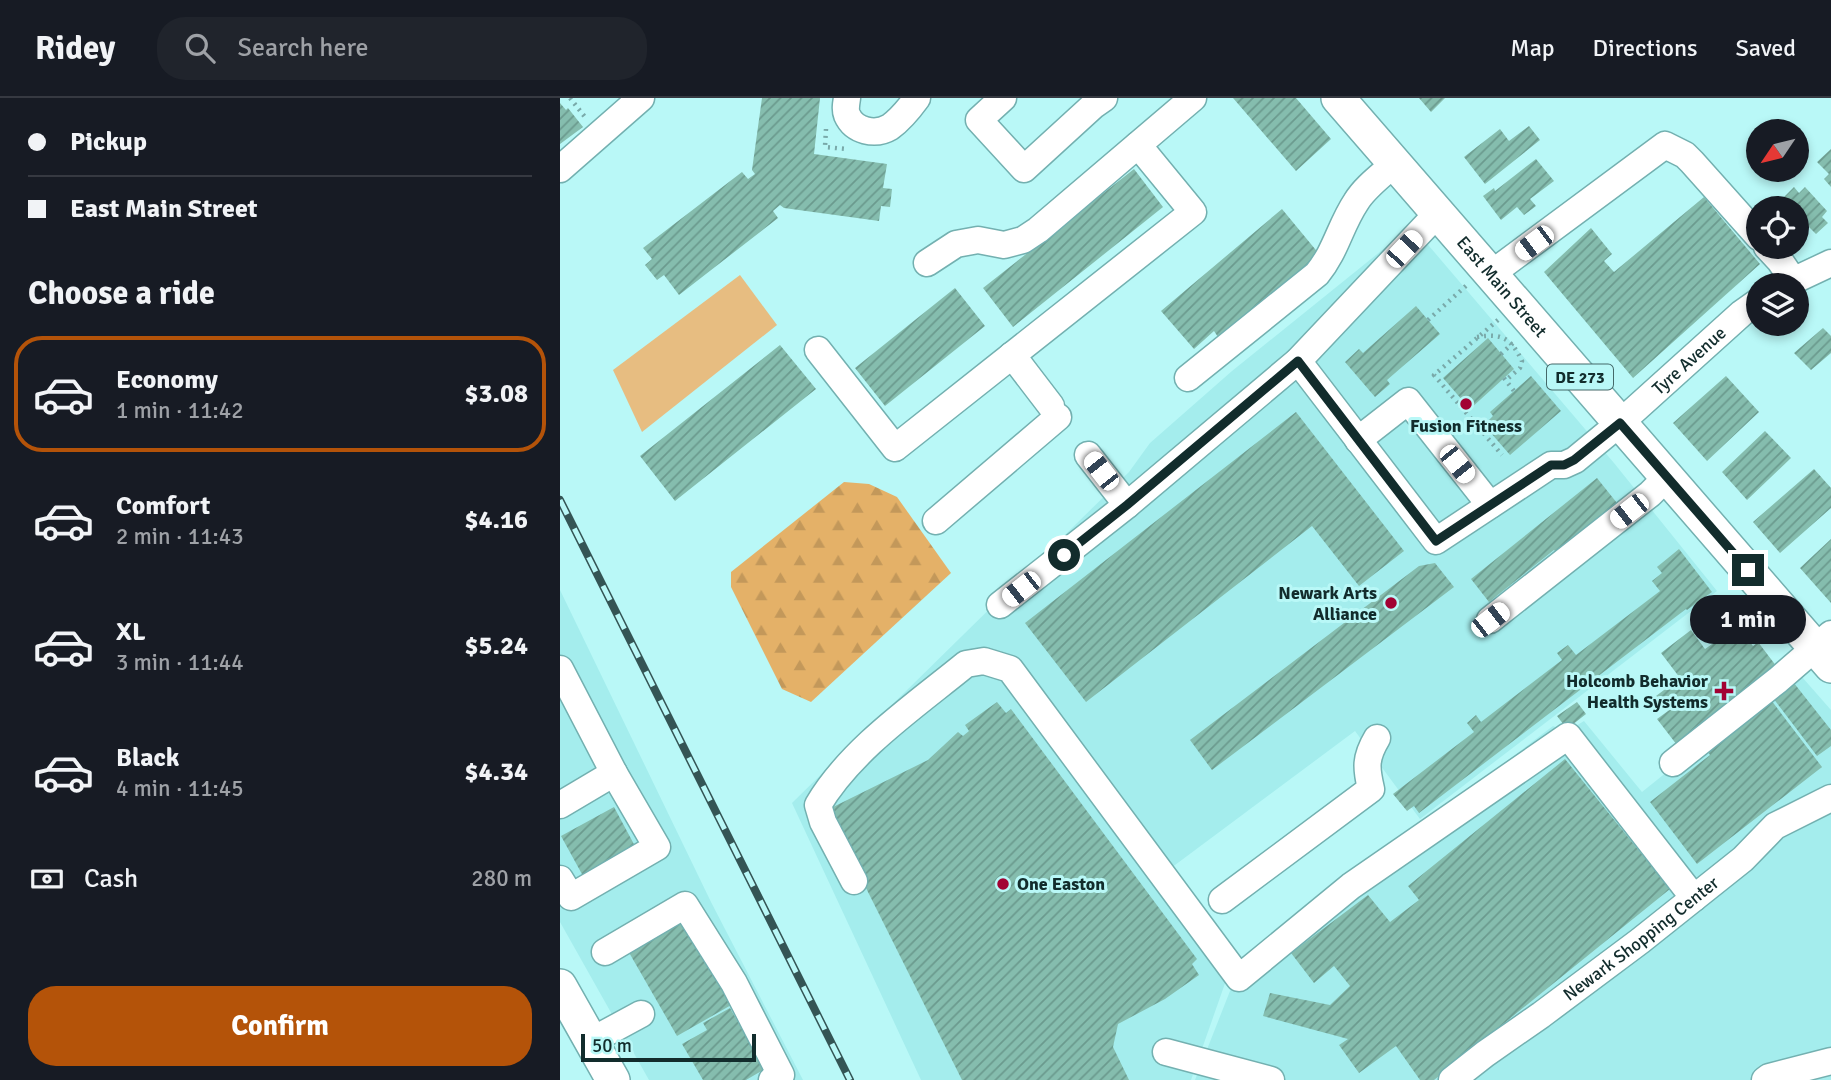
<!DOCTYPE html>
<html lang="en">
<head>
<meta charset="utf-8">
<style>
	:root { --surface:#171b24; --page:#20242c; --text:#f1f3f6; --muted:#9ea1a6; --line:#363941; --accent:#b45309 }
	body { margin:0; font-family:Signika,sans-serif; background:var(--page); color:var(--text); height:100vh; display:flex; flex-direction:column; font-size:26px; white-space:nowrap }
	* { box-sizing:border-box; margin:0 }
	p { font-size:23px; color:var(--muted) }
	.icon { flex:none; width:38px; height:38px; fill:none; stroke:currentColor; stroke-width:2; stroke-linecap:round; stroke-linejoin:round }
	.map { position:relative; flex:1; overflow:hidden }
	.side { display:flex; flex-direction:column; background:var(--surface); width:560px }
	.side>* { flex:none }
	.banner { display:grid; align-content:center; height:154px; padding:0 28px; background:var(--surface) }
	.needle { width:46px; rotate:235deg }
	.controls { position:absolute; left:1186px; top:21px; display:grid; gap:14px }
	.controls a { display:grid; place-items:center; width:63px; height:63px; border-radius:50%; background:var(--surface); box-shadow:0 4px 10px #0003; font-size:35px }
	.scale { position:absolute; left:21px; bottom:18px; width:175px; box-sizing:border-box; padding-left:7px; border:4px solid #122c2c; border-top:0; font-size:19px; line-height:24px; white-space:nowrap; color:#122c2c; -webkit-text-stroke:5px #b9f8f7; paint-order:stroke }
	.end { position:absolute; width:32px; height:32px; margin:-16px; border:9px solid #122c2c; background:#fff; box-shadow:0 0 0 4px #fff }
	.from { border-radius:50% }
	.bubble { position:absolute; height:49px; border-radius:24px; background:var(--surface); box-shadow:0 4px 10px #0003; font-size:23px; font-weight:700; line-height:49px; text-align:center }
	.car { position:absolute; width:21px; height:42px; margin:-21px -10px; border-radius:9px; box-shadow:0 0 5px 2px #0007; background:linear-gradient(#fff 24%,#345 0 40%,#fff 0 76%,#345 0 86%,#fff 0) }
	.banner b { display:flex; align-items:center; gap:24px; height:66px; font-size:26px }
	.banner b+b { border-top:2px solid var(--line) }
	.banner i { width:18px; height:18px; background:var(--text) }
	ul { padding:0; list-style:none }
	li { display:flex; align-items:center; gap:21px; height:116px; margin:0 14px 10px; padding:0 14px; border:4px solid transparent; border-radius:28px }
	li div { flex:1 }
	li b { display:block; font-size:26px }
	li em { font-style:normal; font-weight:700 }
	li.active { border-color:var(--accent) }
	li>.icon { width:63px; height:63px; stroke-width:1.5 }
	h2 { padding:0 28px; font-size:32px; line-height:84px }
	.pay { display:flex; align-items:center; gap:18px; height:77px; padding:0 28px; font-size:26px }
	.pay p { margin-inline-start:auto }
	.cta { display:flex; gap:14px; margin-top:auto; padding:14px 28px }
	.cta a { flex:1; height:80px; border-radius:28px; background:var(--accent); color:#fff; font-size:28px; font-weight:700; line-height:80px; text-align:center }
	header { display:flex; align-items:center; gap:42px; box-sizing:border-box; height:98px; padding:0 35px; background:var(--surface); border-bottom:2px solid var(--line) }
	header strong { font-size:33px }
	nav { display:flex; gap:38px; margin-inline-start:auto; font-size:24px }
	.search { width:490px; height:63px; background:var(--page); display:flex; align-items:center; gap:18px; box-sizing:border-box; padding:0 24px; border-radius:28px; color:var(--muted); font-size:26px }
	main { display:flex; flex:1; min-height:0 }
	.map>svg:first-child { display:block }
</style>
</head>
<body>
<header>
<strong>Ridey</strong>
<div class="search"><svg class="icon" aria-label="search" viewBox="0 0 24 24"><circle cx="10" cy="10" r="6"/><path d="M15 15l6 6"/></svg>Search here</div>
<nav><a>Map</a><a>Directions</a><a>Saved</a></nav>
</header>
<main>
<section class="side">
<div class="banner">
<b><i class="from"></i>Pickup</b>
<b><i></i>East Main Street</b>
</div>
<h2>Choose a ride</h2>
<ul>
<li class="active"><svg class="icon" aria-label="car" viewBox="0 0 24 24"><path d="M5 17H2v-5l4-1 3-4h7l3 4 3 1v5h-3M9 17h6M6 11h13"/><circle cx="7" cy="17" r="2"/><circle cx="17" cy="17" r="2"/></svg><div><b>Economy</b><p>1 min · 11:42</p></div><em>$3.08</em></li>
<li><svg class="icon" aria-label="car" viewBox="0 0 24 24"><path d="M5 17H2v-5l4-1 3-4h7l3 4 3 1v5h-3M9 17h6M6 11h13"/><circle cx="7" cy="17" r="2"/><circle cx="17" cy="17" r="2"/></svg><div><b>Comfort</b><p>2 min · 11:43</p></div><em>$4.16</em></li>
<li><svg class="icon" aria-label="car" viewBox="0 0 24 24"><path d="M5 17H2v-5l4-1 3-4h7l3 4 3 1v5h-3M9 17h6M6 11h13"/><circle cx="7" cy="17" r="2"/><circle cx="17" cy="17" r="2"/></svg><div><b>XL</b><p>3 min · 11:44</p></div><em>$5.24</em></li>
<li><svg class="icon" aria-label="car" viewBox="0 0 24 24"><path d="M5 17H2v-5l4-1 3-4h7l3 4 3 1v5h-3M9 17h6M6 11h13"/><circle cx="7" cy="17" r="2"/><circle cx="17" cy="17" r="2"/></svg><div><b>Black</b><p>4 min · 11:45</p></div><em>$4.34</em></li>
</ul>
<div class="pay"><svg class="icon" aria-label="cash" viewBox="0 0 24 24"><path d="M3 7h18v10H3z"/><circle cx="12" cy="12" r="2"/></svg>Cash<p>280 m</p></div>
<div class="cta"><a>Confirm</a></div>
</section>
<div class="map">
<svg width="1271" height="982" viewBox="0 0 1271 982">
	<defs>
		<pattern id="forest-firs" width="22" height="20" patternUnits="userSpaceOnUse" patternTransform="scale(1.75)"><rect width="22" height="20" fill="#e4b168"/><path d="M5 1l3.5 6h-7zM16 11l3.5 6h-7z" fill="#c3985a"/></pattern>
		<pattern id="building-hatch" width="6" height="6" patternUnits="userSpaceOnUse" patternTransform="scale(1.75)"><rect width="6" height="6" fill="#85bdae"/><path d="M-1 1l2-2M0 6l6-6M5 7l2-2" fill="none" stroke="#6b9a8e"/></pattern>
	</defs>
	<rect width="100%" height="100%" fill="#b9f8f7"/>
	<path fill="#a4eded" d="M852,128L1054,365L1157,493L860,721L795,633L611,770L675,857L631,982H361L232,705L569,374L590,345L672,273Z
		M0,492L151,804L243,982H89L0,824Z
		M1235,571L1271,612V982H635L681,865L993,628L1006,634L1024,623L1082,694Z"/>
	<path fill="#e7bd81" d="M180,177L217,227L82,334L53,272Z"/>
	<path fill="url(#forest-firs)" d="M284,384L309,386L337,399L391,475L251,604L222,591L171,489V474Z"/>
	<path fill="url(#building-hatch)" d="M202,0H260L254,56L327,66L323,90L332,91L330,109L321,108L319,123L224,110L220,107L213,113L218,120L119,197L104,177L97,182L85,167L92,161L83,150L182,74L188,81L195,76L192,72Z
		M673,0H736L771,41L736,73Z
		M859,0H885L871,14Z
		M0,5L6,12L8,10L23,29L0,46Z
		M969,28L980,42L925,86L904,59L940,31L949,43Z
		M1271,51V89L1264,81L1269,76L1257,64Z
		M976,61L994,83L970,101L976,108L964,117L957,109L941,122L923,98L934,90L935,93Z
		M574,71L603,109L453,229L423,190Z
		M1234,89L1239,95L1245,89L1267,113L1262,119L1268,125L1256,136L1249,129L1242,135L1237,129V110H1222L1226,105L1222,101Z
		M1144,99L1200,166L1073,280L984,174L1031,130L1052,156L1044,163L1054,174Z
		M722,111L760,157L660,242L654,233L634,251L601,213Z
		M395,190L425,228L325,308L295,270Z
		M856,208L880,236L827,282L830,286L815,299L785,264L799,251L803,255Z
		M1263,230L1271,238V255L1251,272L1234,255Z
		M928,240L954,271L910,311L883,280Z
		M220,247L256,291L115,403L80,358Z
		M971,278L1001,313L950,357L924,327L933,318L930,314Z
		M1166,278L1199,314L1147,363L1113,325Z
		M736,314L844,453L799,488L752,428L526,604L465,525Z
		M1205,333L1231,360L1187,402L1162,374Z
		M1254,371L1271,390V410L1220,455L1193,424Z
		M1037,380L1057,405L1029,427L1031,430L998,456L994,452L929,504L911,481Z
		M1271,441V505L1240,470Z
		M1119,451L1152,494L1127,512L1126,511L859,715L854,708L847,713L833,696L914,634L907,625L916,617L921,624L1002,562L997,555L1008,547L1016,557L1100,493L1092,483L1102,475L1097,469Z
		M875,465L894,489L652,672L630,642L859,468Z
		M1163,509L1193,548L1198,544L1220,573L1120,651L1097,621L1108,613L1096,598L1120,580L1101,555L1131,532L1145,551L1155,544L1141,525Z
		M1230,580L1271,632V648L1257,658L1210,596Z
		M1208,598L1262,669L1137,766L1090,704L1150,657L1144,648Z
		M437,604L446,615L451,611L637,861L632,866L639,877L605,901L558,926L553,949L569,982H402L267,712L368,662L398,634L403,638L409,633L405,627Z
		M1017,604L1026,616L1007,631L997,618Z
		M1005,661L1110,791L874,982H860L836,948L799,975L779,947L788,941L703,918L710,895L770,907L790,888L774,868L754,885L731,855L808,797L830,824L859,802L848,788Z
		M54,709L76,750L23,778L1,738Z
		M123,819L173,906L117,938L67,851Z
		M170,910L205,971L186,982H143L122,946L147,932L143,925Z"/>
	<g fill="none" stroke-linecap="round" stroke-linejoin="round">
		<g stroke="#73b0b0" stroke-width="29">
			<g id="minor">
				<path d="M287,0C286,6 285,12 287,17C294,33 315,38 330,29C341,21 349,11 357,0"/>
				<path d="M443,0L419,22L464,71L534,7L544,0"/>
				<path d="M0,71L81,0"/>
				<path d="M1207,149L1220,163L1233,182"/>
				<path d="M367,165L396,146L418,142L444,147L463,142L478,132L633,0"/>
				<path d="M931,176L1105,47L1125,57L1132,64L1199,139"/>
				<path d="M1224,187L1271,165"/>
				<path d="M258,252L335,350L633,114L578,47"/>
				<path d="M452,257L491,308"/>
				<path id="s1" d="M738,263L876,443L991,367H1004L1015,362L1060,325L1182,215L1199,203"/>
				<path d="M628,280L757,176C776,153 780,128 796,104C805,89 822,77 835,65"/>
				<path d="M798,342L848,303L930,407"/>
				<path d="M528,357L567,407"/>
				<path d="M376,423L498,319"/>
				<path d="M440,507L567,407L738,263L878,115"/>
				<path d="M930,522L1090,396L1107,379"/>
				<path d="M0,571L54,675L97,749L11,799L0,781"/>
				<path d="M1113,665L1218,582L1271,536"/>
				<path d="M0,707L54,675"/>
				<path d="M294,783L263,724L258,707C291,651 356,607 406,566L424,563L450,571L679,880L791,788L1008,638L1134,800"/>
				<path d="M662,802L811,691C806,670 805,660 817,640"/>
				<path d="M45,854L125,807L174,885L221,977L212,982"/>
				<path d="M31,943L81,916"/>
				<path d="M606,954L711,982"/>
				<path id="s2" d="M892,982L925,956L981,917L1080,843L1183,761L1215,728L1271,700"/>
				<path d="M1205,982L1209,979L1271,963"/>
			</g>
		</g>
		<g stroke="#73b0b0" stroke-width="36">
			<g id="major">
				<path id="s3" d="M778,0L1271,568"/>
				<path d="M0,888L53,982"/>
			</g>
		</g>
		<path stroke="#79a9a9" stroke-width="4.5" stroke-dasharray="2 5" stroke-linecap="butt" d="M10,0L25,19
			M266,31L265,49L286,51
			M868,222L907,187
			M938,222L874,277L942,357
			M917,239C942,235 951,240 962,263L960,270L946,282
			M941,256L953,245
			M944,280L954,293"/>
		<use href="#minor" stroke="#fff" stroke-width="26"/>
		<use href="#major" stroke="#fff" stroke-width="33"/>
		<g stroke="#345555" stroke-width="8">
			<path id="rail" d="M0,402L290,982"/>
		</g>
		<use href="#rail" stroke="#b9f8f7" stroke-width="5" stroke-dasharray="16" stroke-linecap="butt"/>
	</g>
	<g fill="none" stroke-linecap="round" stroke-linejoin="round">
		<path stroke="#122c2c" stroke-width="9" d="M504,457L567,407L738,263L876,443L991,367H1004L1014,362L1060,325L1188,472"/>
	</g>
	<g fill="#a20233" stroke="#b9f8f7" stroke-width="2.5">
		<circle cx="906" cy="306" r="7"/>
		<circle cx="831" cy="505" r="7"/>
		<path d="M1160.5 582.5h7v7h7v7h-7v7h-7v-7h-7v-7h7z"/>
		<circle cx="443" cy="786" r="7"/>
	</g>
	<g text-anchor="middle" stroke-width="6" stroke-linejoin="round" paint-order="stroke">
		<rect fill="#b9f8f7" stroke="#446969" stroke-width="2" x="987" y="266.5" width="66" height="25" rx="5"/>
		<g font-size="16" font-weight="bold" fill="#122c2c">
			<text x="1020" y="285">DE 273</text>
		</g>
		<g font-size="18" fill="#122c2c" stroke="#b9f8f7">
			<text dy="6" stroke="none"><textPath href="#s3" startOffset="250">East Main Street</textPath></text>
			<text dy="6" stroke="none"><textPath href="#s1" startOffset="541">Tyre Avenue</textPath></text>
			<text dy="6" stroke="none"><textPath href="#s2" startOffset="236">Newark Shopping Center</textPath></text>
		</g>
		<g font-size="18" font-weight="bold" fill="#122c2c" stroke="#b9f8f7" text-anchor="end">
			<text x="906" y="334" text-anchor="middle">Fusion Fitness</text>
			<text x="817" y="501">Newark Arts<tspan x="817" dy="21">Alliance</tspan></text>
			<text x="1148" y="589">Holcomb Behavior<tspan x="1148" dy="21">Health Systems</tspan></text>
			<text x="457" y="792" text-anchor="start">One Easton</text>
		</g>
	</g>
</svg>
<div class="controls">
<a><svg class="needle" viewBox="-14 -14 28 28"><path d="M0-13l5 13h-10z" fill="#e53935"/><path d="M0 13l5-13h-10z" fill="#9ea1a6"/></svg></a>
<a><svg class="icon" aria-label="locate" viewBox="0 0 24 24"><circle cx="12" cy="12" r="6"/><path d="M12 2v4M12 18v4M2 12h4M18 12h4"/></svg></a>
<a><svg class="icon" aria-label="layers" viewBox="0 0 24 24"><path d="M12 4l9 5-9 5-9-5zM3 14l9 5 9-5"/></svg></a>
</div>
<div class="scale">50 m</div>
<i class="end from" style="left:504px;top:457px"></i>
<i class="end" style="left:1188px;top:472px"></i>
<div class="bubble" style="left:1130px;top:497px;width:116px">1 min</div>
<i class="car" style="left:974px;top:145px;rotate:233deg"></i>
<i class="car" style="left:844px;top:151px;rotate:43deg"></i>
<i class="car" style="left:897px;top:366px;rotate:141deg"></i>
<i class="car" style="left:541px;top:373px;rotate:322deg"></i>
<i class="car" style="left:1069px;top:413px;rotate:232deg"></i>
<i class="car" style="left:461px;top:491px;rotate:232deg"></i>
<i class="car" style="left:930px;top:522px;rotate:52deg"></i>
</div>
</main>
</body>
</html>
